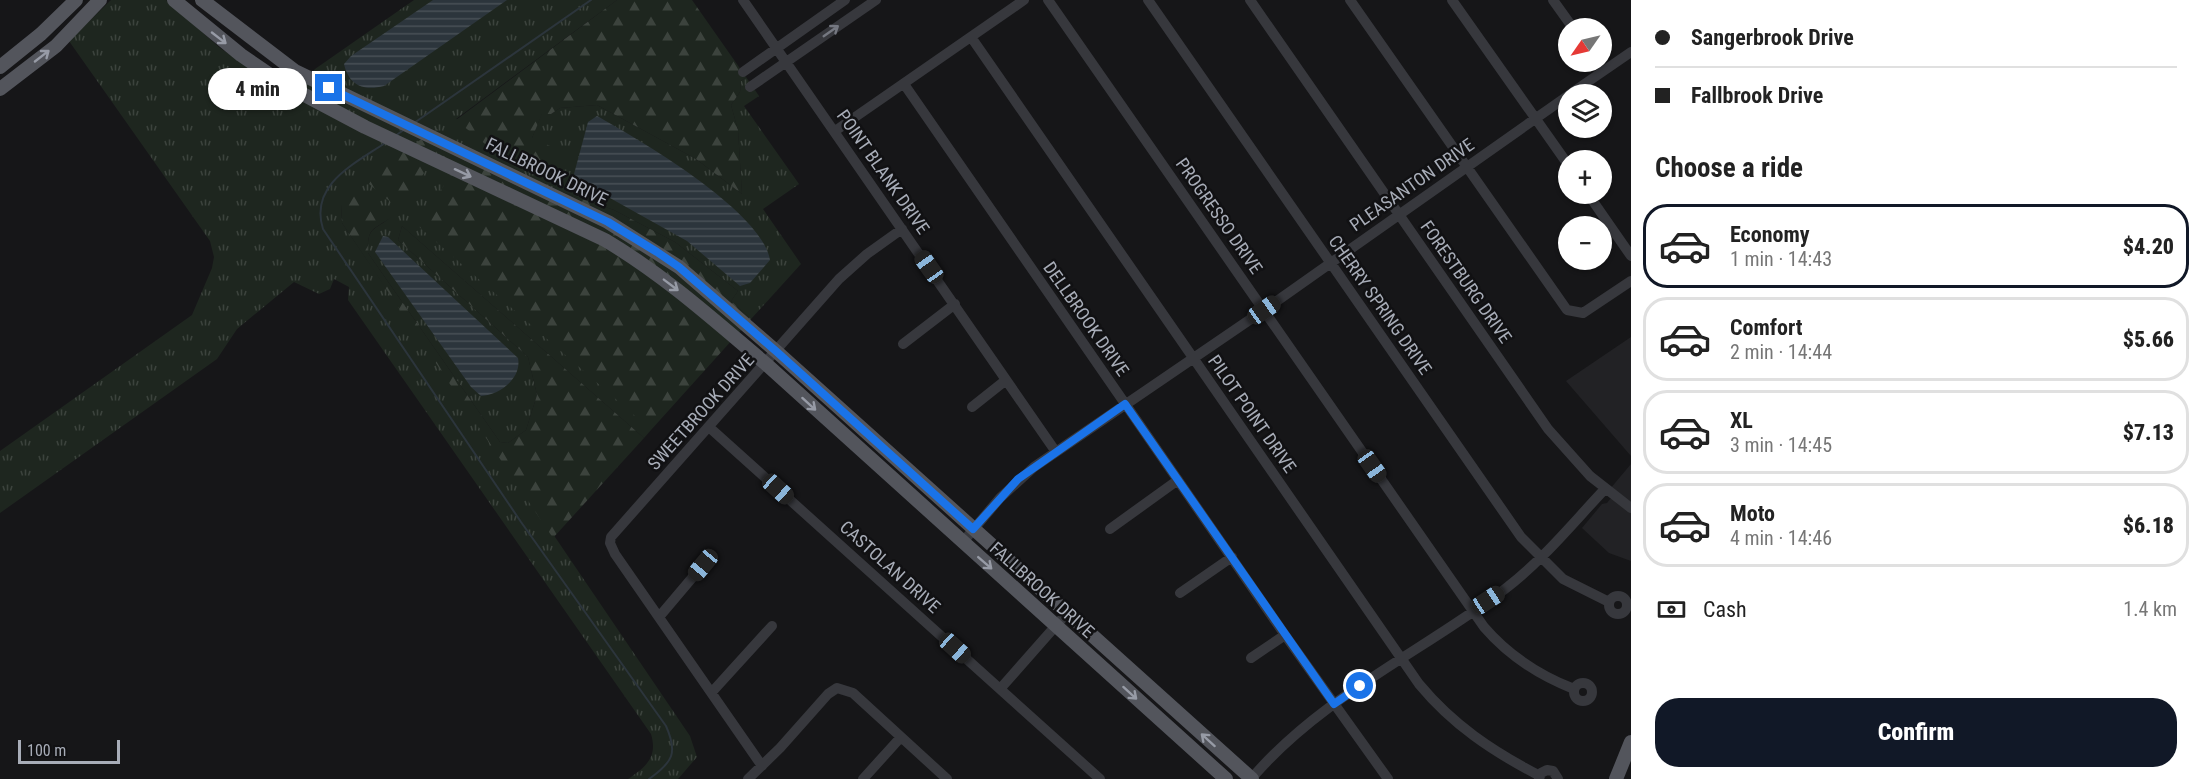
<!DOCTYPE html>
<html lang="en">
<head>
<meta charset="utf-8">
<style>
	:root { --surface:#fff; --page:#f6f6f6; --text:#222; --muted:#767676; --line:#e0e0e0; --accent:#111827 }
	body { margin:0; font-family:"Roboto Condensed",sans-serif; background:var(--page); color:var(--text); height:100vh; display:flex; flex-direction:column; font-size:22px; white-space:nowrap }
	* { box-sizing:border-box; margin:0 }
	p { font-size:20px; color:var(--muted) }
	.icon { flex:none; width:33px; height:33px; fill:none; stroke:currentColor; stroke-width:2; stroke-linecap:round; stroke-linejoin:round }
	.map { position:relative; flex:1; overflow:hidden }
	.sheet { display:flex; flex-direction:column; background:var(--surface); width:570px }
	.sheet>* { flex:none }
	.guide { display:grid; align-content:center; height:132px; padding:0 24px; background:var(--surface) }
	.needle { width:39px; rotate:236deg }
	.controls { position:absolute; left:1558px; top:18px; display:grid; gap:12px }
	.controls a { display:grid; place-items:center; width:54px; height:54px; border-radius:50%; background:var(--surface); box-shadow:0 2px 4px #0004; font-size:30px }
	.scale { position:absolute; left:18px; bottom:15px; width:102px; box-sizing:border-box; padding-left:6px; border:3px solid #a8adb8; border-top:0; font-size:16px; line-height:21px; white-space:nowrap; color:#a8adb8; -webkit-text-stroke:4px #111113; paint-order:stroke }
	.end { position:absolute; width:27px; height:27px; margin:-14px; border:8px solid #1a73e8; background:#fff; box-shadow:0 0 0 3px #fff }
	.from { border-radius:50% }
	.bubble { position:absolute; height:42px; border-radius:21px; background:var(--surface); box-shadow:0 2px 4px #0004; font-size:20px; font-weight:800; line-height:42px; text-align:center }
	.car { position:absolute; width:18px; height:36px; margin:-18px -9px; border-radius:8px; box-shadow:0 0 4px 2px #0007; background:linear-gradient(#222 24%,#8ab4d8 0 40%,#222 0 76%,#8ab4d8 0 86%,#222 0) }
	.guide b { display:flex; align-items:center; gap:21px; height:57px; font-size:22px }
	.guide b+b { border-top:2px solid var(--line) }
	.guide i { width:15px; height:15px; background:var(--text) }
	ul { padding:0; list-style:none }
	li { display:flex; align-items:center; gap:18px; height:84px; margin:0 12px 9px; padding:0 12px; border:3px solid var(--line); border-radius:24px }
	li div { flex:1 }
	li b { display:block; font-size:22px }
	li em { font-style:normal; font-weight:800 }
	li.selected { border-color:var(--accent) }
	li>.icon { width:54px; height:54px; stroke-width:1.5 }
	h2 { padding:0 24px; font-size:27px; line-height:72px }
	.pay { display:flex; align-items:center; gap:15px; height:66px; padding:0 24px; font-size:22px }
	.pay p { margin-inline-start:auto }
	.primary-button { display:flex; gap:12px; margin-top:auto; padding:12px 24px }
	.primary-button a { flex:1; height:69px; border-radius:24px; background:var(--accent); color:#fff; font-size:24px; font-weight:800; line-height:69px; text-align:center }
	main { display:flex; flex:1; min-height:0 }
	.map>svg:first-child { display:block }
</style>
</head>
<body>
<main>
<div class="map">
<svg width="1631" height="779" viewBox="0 0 1631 779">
	<defs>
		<pattern id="grass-tufts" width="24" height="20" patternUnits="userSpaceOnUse" patternTransform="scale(1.5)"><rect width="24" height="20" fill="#1e261f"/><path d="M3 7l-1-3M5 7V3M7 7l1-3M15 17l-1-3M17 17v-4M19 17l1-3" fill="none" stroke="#3c433d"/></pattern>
		<pattern id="forest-firs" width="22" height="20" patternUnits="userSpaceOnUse" patternTransform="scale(1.5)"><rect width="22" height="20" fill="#1e261f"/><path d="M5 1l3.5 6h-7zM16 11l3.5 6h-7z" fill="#3c433d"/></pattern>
		<pattern id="water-rules" width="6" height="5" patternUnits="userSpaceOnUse" patternTransform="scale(1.5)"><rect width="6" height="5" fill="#2c353c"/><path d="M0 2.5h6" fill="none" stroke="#485056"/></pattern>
	</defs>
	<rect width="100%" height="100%" fill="#161618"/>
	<path fill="#222225" d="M1631,337V456L1566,381Z
		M1631,464V561L1609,553L1582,528L1602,504L1607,503L1615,493L1610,489Z"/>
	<path fill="url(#grass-tufts)" d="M111,0H166L220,48L291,95L315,69L414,0H617L456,119L532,138L542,113L551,114L560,108L597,105L696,159L742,194L738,130L731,105L740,92L741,81L746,77L759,96L744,106L799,184L763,209L801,264L751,319L731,301L738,291L675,242L614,210L562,192L651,430L644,438L402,226L398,240L528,357L537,395L526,430L508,443L500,442L368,253C367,226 374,231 391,217L341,204L342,223L690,736L697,757L678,779H628C646,767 658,757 651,734L348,300L349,287L334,279L330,289L319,294L294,282L237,329L217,359L0,513V451L192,315L212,268L214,257L210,241L69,41Z"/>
	<path fill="url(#forest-firs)" d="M617,0H692L746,77L741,81L740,92L731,105L738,130L742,194L696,159L597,105L560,108L551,114H542L532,138L557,149L553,163L542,177L490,148L456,120Z
		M437,129L446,139L400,210L362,178Z
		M465,154L532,189L562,192L614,210L675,242L738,291L731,301L751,319L651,430L417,225Z
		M355,184L392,217C373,230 367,227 368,253L500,442L508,443L526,430L537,395L528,357L398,240L402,226L644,438L553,538L342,223L341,204Z"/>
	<path fill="url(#water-rules)" d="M433,0H507L384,86C364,91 349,86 344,64L351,56Z
		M597,116C640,140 762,211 770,260L750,283L740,286L687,241L601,193L580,185L574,174L588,122Z
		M383,236L388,237L518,358C522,378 500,395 481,396L471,387L375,252Z"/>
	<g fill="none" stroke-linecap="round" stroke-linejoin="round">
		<path stroke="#2c353c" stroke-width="2" d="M414,123L591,0
			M395,136L405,129
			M385,143C354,164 309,185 323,229L521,522L666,726C678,753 673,762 649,779"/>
		<path stroke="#37383d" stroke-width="10" d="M743,0L1056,452
			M1048,0L1484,627C1509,656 1538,675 1574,689
			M1148,0L1521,537L1563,579L1609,602
			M1250,0L1548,429L1590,476L1631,508
			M1350,0L1567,310L1583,313L1631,281
			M1452,0L1569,166
			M1553,0L1573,28
			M971,37L1419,684C1453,725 1492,751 1540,776
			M743,72L845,0
			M904,84L1285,635L1388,779
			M750,87L876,0
			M1570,94L1631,52
			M835,131L1024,0
			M1588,194L1631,256
			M903,344L955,304
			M972,407L1006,380
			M710,428L1100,779
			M1110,529L1178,480
			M962,543L1000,498L1034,467L1264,310L1569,95
			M1180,593L1232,557
			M1609 605a9 9 0 1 1 18 0a9 9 0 1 1-18 0Z
			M659,617L703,565
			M1251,658L1285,635
			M1574 692a9 9 0 1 1 18 0a9 9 0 1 1-18 0Z
			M1000,689L1067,613
			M712,692L772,626
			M762,766L615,554L610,543L611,537L839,279L867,254L902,229
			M748,779L780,748L828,694L837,688L853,693L947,779
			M863,779L901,737
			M1251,779C1321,697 1420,653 1505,589C1543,560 1572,524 1604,490
			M1539,779L1541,773L1547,770L1553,771L1558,779"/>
		<path stroke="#53555c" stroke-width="14" d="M174,0L241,55L282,83L365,127L605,240C664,275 714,320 766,364L1226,779
			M202,0L295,71L608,222L679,267L777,352L1252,779
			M0,67L41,34L76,0
			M0,89L56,46L100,0
			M1616,779L1631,742"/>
	</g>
	<defs><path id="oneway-shaft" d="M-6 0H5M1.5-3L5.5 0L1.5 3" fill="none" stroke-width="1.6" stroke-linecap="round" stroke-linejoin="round" transform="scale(1.5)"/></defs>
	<use stroke="#757881" href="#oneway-shaft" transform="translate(831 31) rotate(-35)"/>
	<g stroke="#979ba6">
		<use href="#oneway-shaft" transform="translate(219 38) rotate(38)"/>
		<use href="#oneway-shaft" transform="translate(42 56) rotate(-38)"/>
		<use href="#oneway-shaft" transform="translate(463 173) rotate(25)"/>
		<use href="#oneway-shaft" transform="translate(671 285) rotate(37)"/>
		<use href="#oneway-shaft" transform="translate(809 404) rotate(42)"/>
		<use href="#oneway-shaft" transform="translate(985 563) rotate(41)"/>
		<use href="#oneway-shaft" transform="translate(1130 693) rotate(42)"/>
		<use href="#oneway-shaft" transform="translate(1208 740) rotate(-138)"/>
	</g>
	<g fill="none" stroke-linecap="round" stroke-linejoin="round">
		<path stroke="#1a73e8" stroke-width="8" d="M329,88L608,222L657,252L679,267L777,352L973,529L1018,479L1125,404L1334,704L1360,686"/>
	</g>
	<g text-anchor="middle" stroke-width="5" stroke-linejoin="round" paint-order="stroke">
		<g font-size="18" fill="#a8adb8" stroke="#111113">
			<text transform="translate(547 172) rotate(26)" y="6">FALLBROOK DRIVE</text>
			<text transform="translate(883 172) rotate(55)" y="6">POINT BLANK DRIVE</text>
			<text transform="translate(1412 185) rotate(-35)" y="6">PLEASANTON DRIVE</text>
			<text transform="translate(1219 216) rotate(55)" y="6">PROGRESSO DRIVE</text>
			<text transform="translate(1466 282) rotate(55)" y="6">FORESTBURG DRIVE</text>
			<text transform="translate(1380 305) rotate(55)" y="6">CHERRY SPRING DRIVE</text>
			<text transform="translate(1086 319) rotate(55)" y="6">DELLBROOK DRIVE</text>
			<text transform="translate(701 412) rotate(-48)" y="6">SWEETBROOK DRIVE</text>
			<text transform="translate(1252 414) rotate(55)" y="6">PILOT POINT DRIVE</text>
			<text transform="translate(890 567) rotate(42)" y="6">CASTOLAN DRIVE</text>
			<text transform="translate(1042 590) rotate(42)" y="6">FALLBROOK DRIVE</text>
		</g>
	</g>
</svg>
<div class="controls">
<a><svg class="needle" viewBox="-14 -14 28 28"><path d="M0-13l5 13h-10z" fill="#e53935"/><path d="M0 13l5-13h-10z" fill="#767676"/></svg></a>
<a><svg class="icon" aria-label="layers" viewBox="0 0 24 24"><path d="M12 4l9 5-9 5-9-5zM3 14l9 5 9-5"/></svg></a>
<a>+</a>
<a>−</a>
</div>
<div class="scale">100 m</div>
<i class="end from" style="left:1360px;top:686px"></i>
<i class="end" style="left:329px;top:88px"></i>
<div class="bubble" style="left:208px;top:68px;width:99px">4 min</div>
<i class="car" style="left:929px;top:267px;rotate:325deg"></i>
<i class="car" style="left:1264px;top:310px;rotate:55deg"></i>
<i class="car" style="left:1372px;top:466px;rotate:145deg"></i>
<i class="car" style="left:778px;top:489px;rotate:132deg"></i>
<i class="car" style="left:703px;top:565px;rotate:220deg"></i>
<i class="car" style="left:1488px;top:600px;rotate:57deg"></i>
<i class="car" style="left:955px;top:648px;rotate:132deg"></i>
</div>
<section class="sheet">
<div class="guide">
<b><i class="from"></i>Sangerbrook Drive</b>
<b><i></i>Fallbrook Drive</b>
</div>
<h2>Choose a ride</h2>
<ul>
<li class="selected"><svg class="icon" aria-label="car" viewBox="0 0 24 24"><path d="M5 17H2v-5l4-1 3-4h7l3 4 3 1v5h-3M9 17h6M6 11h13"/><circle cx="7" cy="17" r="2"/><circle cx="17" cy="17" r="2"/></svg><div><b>Economy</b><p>1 min · 14:43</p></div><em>$4.20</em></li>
<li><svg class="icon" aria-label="car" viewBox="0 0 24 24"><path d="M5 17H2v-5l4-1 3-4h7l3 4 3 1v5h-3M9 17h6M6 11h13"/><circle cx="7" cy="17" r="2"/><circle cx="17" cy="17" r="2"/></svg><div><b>Comfort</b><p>2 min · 14:44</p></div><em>$5.66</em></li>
<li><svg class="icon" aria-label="car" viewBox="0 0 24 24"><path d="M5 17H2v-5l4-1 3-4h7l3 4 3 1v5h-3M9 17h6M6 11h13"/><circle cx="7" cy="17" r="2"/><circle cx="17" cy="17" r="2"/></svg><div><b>XL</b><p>3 min · 14:45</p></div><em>$7.13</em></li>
<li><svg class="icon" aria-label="car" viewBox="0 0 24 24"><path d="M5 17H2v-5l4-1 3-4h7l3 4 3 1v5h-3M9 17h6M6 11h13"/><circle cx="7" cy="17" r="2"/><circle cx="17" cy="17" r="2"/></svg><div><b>Moto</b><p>4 min · 14:46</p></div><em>$6.18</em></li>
</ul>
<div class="pay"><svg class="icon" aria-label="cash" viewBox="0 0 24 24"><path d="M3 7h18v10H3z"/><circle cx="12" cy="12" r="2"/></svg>Cash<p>1.4 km</p></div>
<div class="primary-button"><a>Confirm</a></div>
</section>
</main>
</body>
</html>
